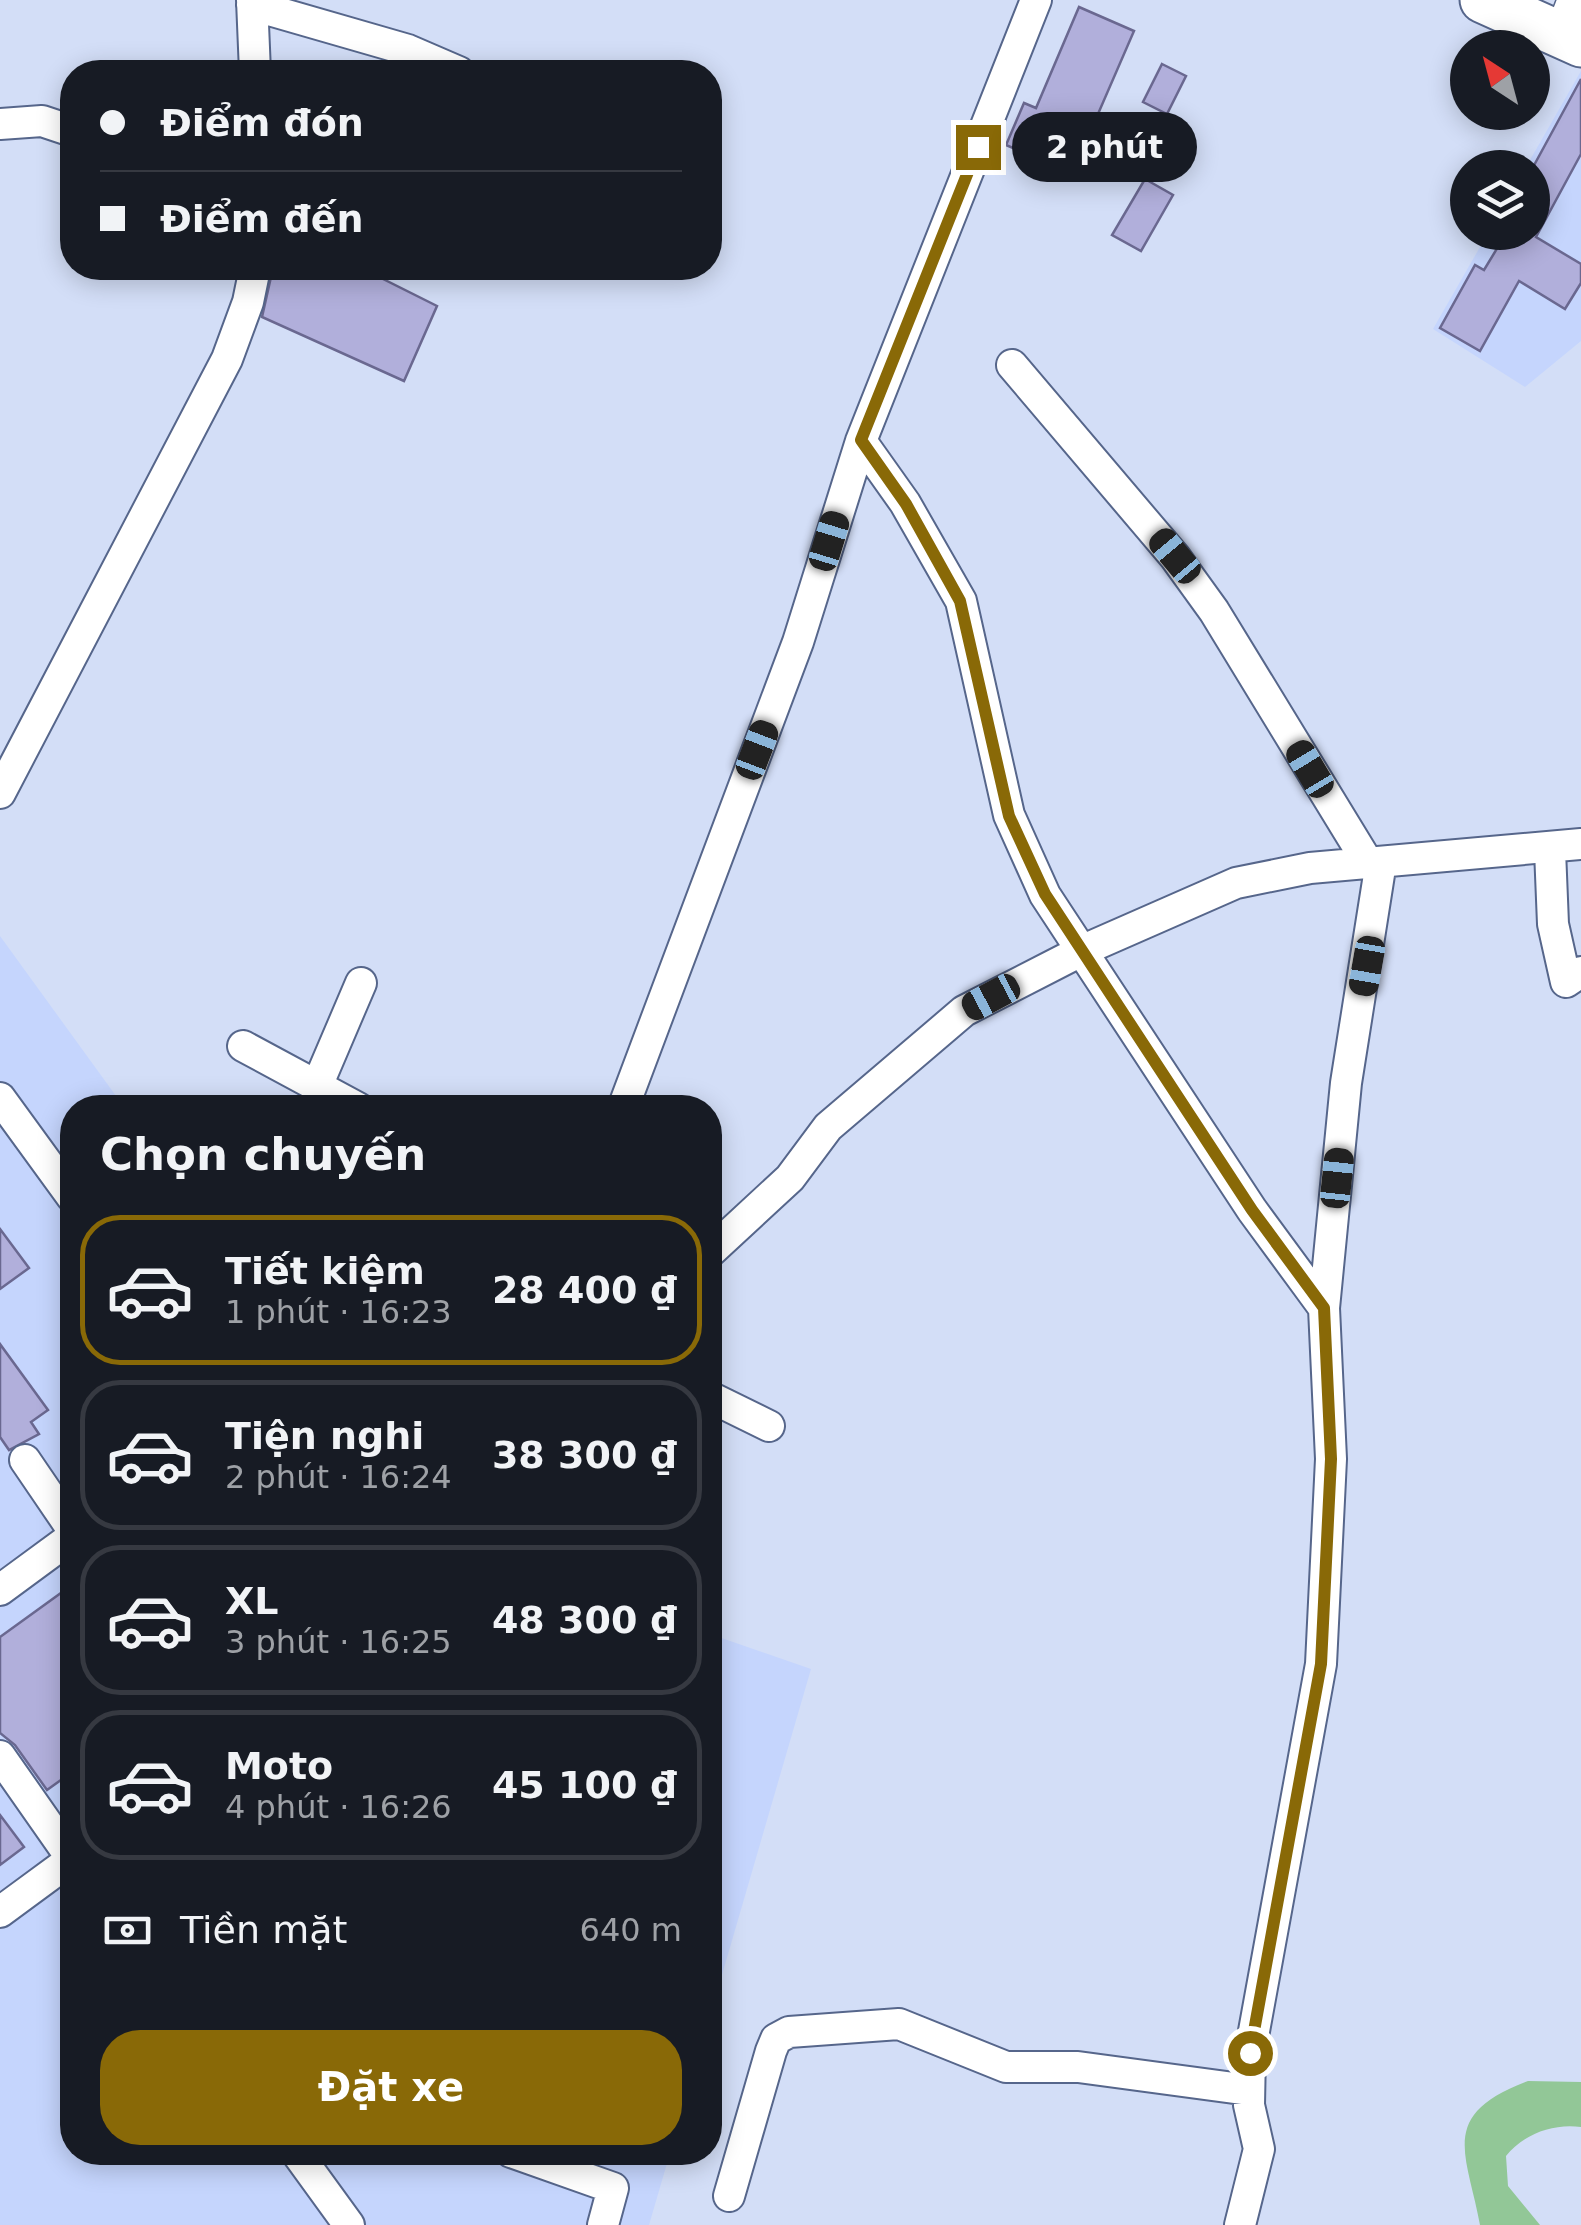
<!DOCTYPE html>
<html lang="vi">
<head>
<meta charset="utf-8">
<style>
	:root { --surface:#171b24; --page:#242831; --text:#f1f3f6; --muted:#9ea1a6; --line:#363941; --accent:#896907 }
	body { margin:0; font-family:"DejaVu Sans",sans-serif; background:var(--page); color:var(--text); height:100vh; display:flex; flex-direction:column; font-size:38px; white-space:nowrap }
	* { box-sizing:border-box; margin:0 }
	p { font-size:32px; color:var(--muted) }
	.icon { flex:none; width:55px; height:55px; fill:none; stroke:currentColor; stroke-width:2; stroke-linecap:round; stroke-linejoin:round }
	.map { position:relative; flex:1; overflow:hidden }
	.sheet { position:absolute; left:60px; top:1095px; width:662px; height:1070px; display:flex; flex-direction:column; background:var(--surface); border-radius:40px; box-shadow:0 5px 25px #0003 }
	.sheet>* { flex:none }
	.banner { position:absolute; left:60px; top:60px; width:662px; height:220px; border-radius:40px; box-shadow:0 5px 25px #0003; display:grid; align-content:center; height:220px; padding:0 40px; background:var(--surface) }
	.needle { width:65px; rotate:324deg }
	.tools { position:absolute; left:1450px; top:30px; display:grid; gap:20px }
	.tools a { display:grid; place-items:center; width:100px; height:100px; border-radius:50%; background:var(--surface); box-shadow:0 5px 25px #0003; font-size:50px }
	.end { position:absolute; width:45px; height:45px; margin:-22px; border:12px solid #896907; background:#fff; box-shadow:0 0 0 5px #fff }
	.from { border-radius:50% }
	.bubble { position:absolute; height:70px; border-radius:35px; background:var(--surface); box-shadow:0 5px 25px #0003; font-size:32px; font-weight:700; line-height:70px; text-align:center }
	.car { position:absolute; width:30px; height:60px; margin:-30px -15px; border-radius:12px; box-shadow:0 0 8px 2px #0007; background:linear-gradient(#222 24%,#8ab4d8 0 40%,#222 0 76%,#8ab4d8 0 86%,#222 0) }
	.banner b { display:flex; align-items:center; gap:35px; height:95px; font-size:38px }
	.banner b+b { border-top:2px solid var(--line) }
	.banner i { width:25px; height:25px; background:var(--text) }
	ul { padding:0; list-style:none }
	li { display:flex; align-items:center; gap:30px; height:150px; margin:0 20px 15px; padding:0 20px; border:5px solid var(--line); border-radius:40px }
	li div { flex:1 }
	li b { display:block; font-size:38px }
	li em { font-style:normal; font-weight:700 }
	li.active { border-color:var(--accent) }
	li>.icon { width:90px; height:90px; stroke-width:1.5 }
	h2 { padding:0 40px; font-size:45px; line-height:120px }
	.pay { display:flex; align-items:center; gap:25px; height:110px; padding:0 40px; font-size:38px }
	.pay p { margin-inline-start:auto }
	.button { display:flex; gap:20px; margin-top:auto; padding:20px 40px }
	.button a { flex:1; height:115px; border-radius:40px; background:var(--accent); color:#fff; font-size:40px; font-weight:700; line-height:115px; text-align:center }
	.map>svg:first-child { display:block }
</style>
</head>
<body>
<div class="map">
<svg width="1581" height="2225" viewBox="0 0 1581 2225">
	<rect width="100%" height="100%" fill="#d3def7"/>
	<path fill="#c5d5fd" d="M1581,71V341L1525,387L1433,329L1488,233L1532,232V168L1526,167Z
		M0,936L124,1107L72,1108V2152L670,2153L649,2225H0Z
		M710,1634L811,1669L710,2016Z"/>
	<path fill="#92c797" d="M1528,2081L1581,2082V2127C1554,2123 1523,2134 1506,2156L1508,2186L1540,2225H1480C1467,2153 1437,2115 1528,2081Z"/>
	<path fill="#b1afdb" stroke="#6a6890" stroke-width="2.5" d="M1079,7L1134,31L1088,137L1103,143L1087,180L1006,145L1024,103L1036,108Z
		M1162,64L1186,76L1167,114L1143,102Z
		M1581,79V154L1536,237L1581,264V283L1565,309L1519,281L1480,351L1440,328L1475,265L1484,270L1507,232L1532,235V169Z
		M1145,179L1173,195L1141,251L1112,235Z
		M273,268H361L437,306L404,381L262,317Z
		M0,1229L29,1268L0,1289Z
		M0,1344L48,1410L31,1422L39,1434L9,1450L0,1437Z
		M72,1585V1772L47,1790L15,1745L0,1733V1637Z
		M0,1815L24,1847L0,1865Z"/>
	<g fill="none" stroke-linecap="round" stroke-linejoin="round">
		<g stroke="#56668b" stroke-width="34">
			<path id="minor" d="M252,0L255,72
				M252,5L408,50L459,72
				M0,124L42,121L72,131
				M1012,365L1175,557L1214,611L1368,863
				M861,441L905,503L961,601L1009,815L1045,895L1252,1210L1324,1308L1331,1459L1321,1664L1250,2053L1249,2105L1259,2149L1240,2225
				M0,793L227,359L248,302L255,268
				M1550,850L1553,924L1566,982L1581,972
				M243,1046L358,1108
				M317,1086L361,983
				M0,1098L72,1197
				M623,1108L798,642L861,441L1036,0
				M710,1252L790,1178L828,1127L964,1011L1081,951L1236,883L1310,868L1581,844
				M1324,1308L1346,1083L1381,862
				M710,1397L769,1426
				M25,1460L72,1529
				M0,1590L72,1537
				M0,1756L72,1859
				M0,1912L72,1859
				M296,2152L349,2225
				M511,2152L613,2188L603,2225
				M729,2196L771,2051L776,2039L789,2032L899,2024L1006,2067H1078L1249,2090"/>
		</g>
		<g stroke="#56668b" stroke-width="41">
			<path id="major" d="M1564,34L1577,0"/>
		</g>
		<g stroke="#56668b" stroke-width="49">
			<path id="highway" d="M1483,0L1581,44"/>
		</g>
		<use href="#minor" stroke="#fff" stroke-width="30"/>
		<use href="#major" stroke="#fff" stroke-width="38"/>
		<use href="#highway" stroke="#fff" stroke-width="45"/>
	</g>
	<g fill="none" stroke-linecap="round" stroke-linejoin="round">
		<path stroke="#896907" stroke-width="12" d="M978,147L861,440L906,504L960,601L1009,816L1045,894L1252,1210L1324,1308L1331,1459L1321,1664L1250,2053"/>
	</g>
</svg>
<div class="tools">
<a><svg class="needle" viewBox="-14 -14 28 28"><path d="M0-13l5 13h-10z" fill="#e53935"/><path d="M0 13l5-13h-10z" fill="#9ea1a6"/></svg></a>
<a><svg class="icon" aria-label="layers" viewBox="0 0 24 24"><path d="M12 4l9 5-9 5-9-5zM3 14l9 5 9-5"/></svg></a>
</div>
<i class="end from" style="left:1250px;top:2053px"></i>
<i class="end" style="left:978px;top:147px"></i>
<div class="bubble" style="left:1012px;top:112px;width:185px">2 phút</div>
<i class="car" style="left:829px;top:541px;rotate:17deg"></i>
<i class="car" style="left:1175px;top:556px;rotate:320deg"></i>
<i class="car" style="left:757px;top:750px;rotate:21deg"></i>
<i class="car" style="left:1310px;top:769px;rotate:329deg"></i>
<i class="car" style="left:1367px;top:966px;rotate:190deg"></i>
<i class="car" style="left:991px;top:997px;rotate:242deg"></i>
<i class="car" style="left:1337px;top:1178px;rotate:6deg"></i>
<div class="banner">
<b><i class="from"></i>Điểm đón</b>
<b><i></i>Điểm đến</b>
</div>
<section class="sheet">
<h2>Chọn chuyến</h2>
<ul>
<li class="active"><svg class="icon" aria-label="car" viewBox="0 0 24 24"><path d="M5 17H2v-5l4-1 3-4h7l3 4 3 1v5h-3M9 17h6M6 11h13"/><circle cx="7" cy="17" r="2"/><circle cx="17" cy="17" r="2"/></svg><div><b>Tiết kiệm</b><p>1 phút · 16:23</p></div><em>28 400 ₫</em></li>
<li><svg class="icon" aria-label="car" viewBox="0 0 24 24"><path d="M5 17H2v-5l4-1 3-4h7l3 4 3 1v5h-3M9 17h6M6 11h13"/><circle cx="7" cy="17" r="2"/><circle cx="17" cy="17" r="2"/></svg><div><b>Tiện nghi</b><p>2 phút · 16:24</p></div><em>38 300 ₫</em></li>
<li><svg class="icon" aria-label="car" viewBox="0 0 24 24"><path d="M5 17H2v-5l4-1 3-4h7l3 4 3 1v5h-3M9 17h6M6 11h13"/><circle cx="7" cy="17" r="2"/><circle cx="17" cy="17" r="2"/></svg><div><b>XL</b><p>3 phút · 16:25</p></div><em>48 300 ₫</em></li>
<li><svg class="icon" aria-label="car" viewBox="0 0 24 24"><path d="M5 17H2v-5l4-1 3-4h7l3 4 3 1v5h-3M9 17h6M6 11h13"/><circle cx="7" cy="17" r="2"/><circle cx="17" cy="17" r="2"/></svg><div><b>Moto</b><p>4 phút · 16:26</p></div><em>45 100 ₫</em></li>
</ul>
<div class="pay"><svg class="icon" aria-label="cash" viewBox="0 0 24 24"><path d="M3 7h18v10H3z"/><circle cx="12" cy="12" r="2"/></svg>Tiền mặt<p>640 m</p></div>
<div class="button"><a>Đặt xe</a></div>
</section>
</div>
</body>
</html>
